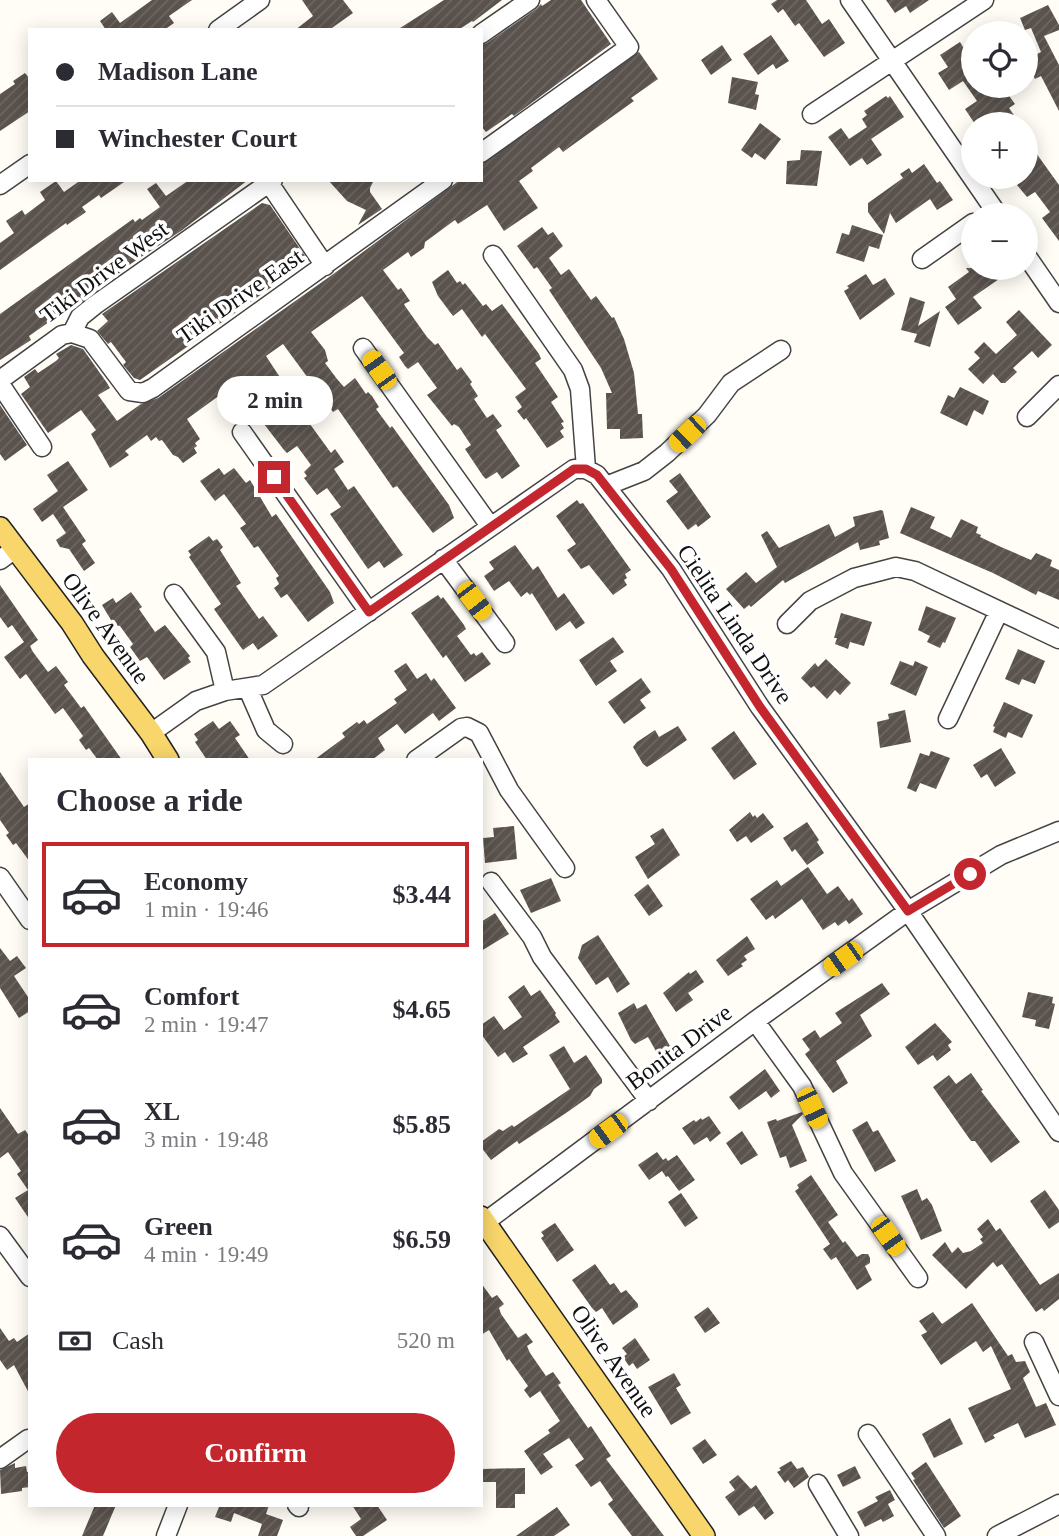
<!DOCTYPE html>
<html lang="en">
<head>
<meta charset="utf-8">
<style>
	:root { --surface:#fff; --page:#f2f2f3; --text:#2b2b33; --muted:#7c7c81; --line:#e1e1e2; --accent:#c4262e }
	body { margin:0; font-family:Georgia,serif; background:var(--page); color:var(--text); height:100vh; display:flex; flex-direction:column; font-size:26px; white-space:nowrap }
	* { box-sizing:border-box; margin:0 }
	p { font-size:23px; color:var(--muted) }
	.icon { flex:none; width:38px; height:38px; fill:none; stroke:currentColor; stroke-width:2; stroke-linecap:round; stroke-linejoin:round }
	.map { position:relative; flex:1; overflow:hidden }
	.side { position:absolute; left:28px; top:758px; width:455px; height:749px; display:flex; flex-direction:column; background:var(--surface); border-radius:0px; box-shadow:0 4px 18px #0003 }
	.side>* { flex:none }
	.top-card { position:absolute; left:28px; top:28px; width:455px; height:154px; border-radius:0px; box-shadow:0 4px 18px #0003; display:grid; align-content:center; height:154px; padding:0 28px; background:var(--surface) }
	.controls { position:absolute; left:961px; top:21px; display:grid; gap:14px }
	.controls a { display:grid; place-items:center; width:77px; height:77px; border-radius:50%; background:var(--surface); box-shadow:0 4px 18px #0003; font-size:35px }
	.end { position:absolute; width:32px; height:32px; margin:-16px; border:9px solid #c4262e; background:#fff; box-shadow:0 0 0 4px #fff }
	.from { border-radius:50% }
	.bubble { position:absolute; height:49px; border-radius:24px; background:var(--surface); box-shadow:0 4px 18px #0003; font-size:23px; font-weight:700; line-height:49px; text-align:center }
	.car { position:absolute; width:21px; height:42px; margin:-21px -10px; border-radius:9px; box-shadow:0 0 5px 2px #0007; background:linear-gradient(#f5c518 24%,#345 0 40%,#f5c518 0 76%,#345 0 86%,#f5c518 0) }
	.top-card b { display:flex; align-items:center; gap:24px; height:66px; font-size:26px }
	.top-card b+b { border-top:2px solid var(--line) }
	.top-card i { width:18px; height:18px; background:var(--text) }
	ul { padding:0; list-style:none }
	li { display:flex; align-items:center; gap:21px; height:105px; margin:0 14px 10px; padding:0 14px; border:4px solid transparent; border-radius:0px }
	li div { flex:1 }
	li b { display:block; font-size:26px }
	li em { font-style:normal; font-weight:700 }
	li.selected { border-color:var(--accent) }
	li>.icon { width:63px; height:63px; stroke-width:1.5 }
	h2 { padding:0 28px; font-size:32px; line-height:84px }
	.pay { display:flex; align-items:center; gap:18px; height:77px; padding:0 28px; font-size:26px }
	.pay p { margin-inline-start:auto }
	.action { display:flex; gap:14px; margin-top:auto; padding:14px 28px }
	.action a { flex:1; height:80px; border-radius:42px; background:var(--accent); color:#fff; font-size:28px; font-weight:700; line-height:80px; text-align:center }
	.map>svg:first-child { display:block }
</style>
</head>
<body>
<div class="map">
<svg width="1059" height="1536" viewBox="0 0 1059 1536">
	<defs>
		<pattern id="building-hatch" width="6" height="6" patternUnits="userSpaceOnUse" patternTransform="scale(1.75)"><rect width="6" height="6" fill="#5a524d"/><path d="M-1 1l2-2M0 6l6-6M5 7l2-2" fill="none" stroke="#6d6662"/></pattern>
	</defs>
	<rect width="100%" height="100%" fill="#fffdf5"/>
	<path fill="url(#building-hatch)" d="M152,0H192L169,16L174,23L164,30H106L100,21L112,12L120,23Z
		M302,0H343L353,13L329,30H295L313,16Z
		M444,0H502L473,22L472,21L458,30H397Z
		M551,0H581L611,44L514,116L512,114L486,132L481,126V45L487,43L536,9L541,4L542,6Z
		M777,0H806L822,24L829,19L845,43L824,57L799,23L795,26L783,9L778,13L771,4Z
		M886,0H929L910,13L906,6L895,13Z
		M1048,5L1059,25V30L1044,36L1059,65V111L1041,76L1035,79L1029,68L1035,65L1031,57L1041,52L1031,28L1025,30L1020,18Z
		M771,35L789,61L776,69L773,64L758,75L743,54Z
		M973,40V86H1002L1015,104L1009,108L1020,124H975L965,109L977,101L963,81L949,90L938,73L948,67L940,55L960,42L963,47Z
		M722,45L732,60L711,75L701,60Z
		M639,52L658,79L631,98L634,101L581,139L563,152L559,147L531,168L533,171L519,181L538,208L504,231L487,205L458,224L455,220L425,242L424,248L411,257L408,252L383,270L398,290L401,288L410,301L404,304L405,306L427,337L435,345L438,343L457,370L461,367L472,382L470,384L478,396L474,399L487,418L493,414L502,426L496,430L520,466L502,479L497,472L486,479L483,476L465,449L471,445L459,427L454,424L452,426L427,395L437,388L418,362L408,369L405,366L399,357L404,353L362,296L311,332L325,350L328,361L325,363L337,379L344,387L355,378L366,394L368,392L372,396L379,407L376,409L390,428L392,426L449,505L454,518L433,533L397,486L393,488L338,409L333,412L283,344L266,356L285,385L279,389L280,392L303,423L307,420L331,453L335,449L344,462L334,469L348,490L354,486L403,555L384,568L379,561L368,569L330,514L341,507L327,488L317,495L304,478L307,476L304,472L311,465L297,446L287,453L284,450L264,424L271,419L256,397L245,405L231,387L187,419L200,439L195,443L197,446L194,448L197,453L183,463L178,457L173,455L162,440L159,441L156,437L151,441L147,435L125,451L129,455L110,468L91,434L96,430L81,410L48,433L21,394L30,387L24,377L35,369L38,373L56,361L59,358L56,354L71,345L83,349L107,383L110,388L98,395L117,421L141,404L158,398L332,275L460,180H481V165Z
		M25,73L30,79V111L0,131V94L15,84L13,81Z
		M732,77L758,82L755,94L759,95L756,110L728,103Z
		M886,96L888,98L890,96L904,117L871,139L882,155L867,165L862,158L850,166L828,137L841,128L849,139L867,127L862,119L867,115L864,111Z
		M760,123L781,139L765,160L755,153L752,158L741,150Z
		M1026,139L1059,185V241L1042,218L1050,212L1035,192L1027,197L1017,185L1026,178Z
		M801,150L822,151L817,186L786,184L787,161L800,160Z
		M924,164L937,183L940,181L953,200L937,210L930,199L896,223L890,213L884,234L868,212V203L903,178L900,174L909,168L912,173Z
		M81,180H127L101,198L99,195L82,207L86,212L67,225L66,223L0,270V243L14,233L6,221L22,210L25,215L45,200L40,192L56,181L64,192Z
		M189,180H248L181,231L132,263L61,318L59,315L29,336L31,340L0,360V314L133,219L135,222L140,218L142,220L160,207L147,189L156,183L166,196Z
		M328,180H374L370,188V192L382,209L358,225L366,210L347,201Z
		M262,203L270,205L305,256L282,272L277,277L280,281L242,308L140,380L134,378L123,365L126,362L111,342L108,344L97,331L108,321L102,314Z
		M852,225L883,235L879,249L869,246L864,262L836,253L842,233L849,235Z
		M542,227L548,235L553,232L563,246L549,258L561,275L569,269L591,300L596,296L612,318L614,317L624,339L634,373L638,414H642L643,438L620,439V429H607L606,393H612L601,368L549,290L552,288L537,267L534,269L517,246Z
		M966,268H1015L973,297L982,308L958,325L945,307L956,299L948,287L969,272Z
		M448,270L457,283L460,281L463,285L465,283L483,306L486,304L492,311L502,304L539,354L541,359L535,363L558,397L551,402L564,422L561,423L564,428L560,431L564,437L554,444L547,448L526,418L524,420L517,411L522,407L515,397L526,389L485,334L482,337L462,309L453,316L438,296L432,282Z
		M866,274L873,285L885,278L895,294L860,320L844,291L849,288L847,286Z
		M910,297L925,302L918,326L940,311L930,347L914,342L917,334L901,330Z
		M1019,310L1052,345L1038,358L1032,351L1013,368L1017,372L1005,383H1001L993,374L983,384L968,369L980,358L974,352L984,342L996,354L1017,335L1006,322Z
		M960,387L989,401L983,415L974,410L967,426L940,413L948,395L954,398Z
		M0,405L27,445L5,461L0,454Z
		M68,461L88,490L63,507L86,541L82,544L95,563L84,571L69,549L60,547L56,540L66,533L53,514L42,522L33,509L58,491L47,475Z
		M219,468L224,475L234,468L246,483L250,480L272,517L276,514L330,592L334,603L308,622L287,594L281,598L274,588L279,584L276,578L279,576L258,546L254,548L240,528L246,524L224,494L215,501L200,481Z
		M680,473L711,517L698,527L696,524L688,530L666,501L678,492L669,481Z
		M577,500L580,504L583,503L631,570L625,574L627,578L624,580L627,585L613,595L589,565L581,569L567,550L576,544L556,516Z
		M911,507L935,517L930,528L951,538L961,519L978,527L976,533L981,535L980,537L1001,547L1031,560L1036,553L1052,560L1050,566L1059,570V600L1038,591L1036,595L993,573L900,533Z
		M881,510L883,511L889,538L879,541L880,545L860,550L858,542L785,583L783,580L751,607L749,605L744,609L726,589L746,572L756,583L777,567L761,535L767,531L779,548L829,524L835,537L855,526L853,517Z
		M209,536L213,541L217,539L223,547L220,550L241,583L236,586L259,619L263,616L278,636L258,650L253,643L243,650L240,646L214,609L221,604L189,557L191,555L188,551Z
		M515,545L533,570L538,566L558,598L564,593L585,623L576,629L570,621L556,631L532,593L530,595L527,592L521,597L509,581L494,591L484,576L494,569L489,562Z
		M0,585L38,640L30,646L33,652L48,672L56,666L68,682L64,685L81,708L84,706L122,760H98L89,748L86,750L79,740L83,736L63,708L55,714L26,674L20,679L4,657L24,642L12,625L8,628L0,617Z
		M131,592L142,607L139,609L155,632L165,625L190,656L188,658L191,662L164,680L147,657L140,661L130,647L133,644L120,626L114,625L102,605L113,598L116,603Z
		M438,595L441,599L443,597L464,625L466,629L457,636L471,655L474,653L476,656L482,652L491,664L465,682L446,655L443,658L411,613Z
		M926,606L956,618L945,643L943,642L940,648L927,642L930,636L918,630Z
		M841,613L872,622L864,646L850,642L848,649L835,644L837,638H834Z
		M613,637L624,652L610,661L617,671L596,686L579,660Z
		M1018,649L1045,661L1035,684L1022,679L1019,685L1005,679Z
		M826,659L851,683L840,695L835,690L827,699L814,686L811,688L801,678L815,663L818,667Z
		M900,661L913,666L915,661L928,667L916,696L890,684Z
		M406,663L417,679L426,673L431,681L434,678L456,708L439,721L433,713L405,734L397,724L378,738L385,750L372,760H314L345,737L342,733L357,722L359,724L364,720L367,724L397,703L394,699L407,690L394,671Z
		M641,678L651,692L640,700L646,708L624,724L608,702Z
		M1004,702L1033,715L1022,738L1008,732L1006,738L993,732L995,727L993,726Z
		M905,710L911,742L880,748L877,722L889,719L888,714Z
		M213,721L219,729L230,721L240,735L235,738L250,760H207L195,742L198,740L194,734Z
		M678,726L687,740L652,764L647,767L643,764L633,747L637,742L655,730L659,737Z
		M734,731L757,764L734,780L711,748Z
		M1001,748L1016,773L995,787L987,774L981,778L973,765Z
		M931,751L950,758L936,789L920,783L916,792L907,788L920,753L929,756Z
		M0,772L24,807L30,803V862L16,843L13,845L6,835L9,833L0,820Z
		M750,812L753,817L755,815L757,818L763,813L774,827L751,843L746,836L737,842L729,830Z
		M807,822L819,840L817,842L824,853L807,865L795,849L792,852L783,838Z
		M514,826L517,859L485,863L483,838L494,837L493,828Z
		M663,828L680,855L648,879L635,857L655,844L650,836Z
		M808,867L827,894L838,886L849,901L852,898L863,914L849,924L846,920L838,926L835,922L823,930L802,899L775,919L773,915L766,920L750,899L777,880L781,886Z
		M551,878L561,901L531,913L520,890Z
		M648,884L663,906L649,916L634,895Z
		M495,913L509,934L481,951V922Z
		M598,935L630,984L617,993L608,977L596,985L578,958L582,945Z
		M747,936L755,949L744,956L747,960L741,964L743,966L728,976L716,960Z
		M0,948L10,961L17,956L26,968L14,976L30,1000V1011L19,1018L0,988Z
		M696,970L704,982L688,993L693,1000L676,1012L663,993L689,972L690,974Z
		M882,983L890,994L860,1015L872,1036L836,1061L848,1083L833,1093L805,1054L810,1050L802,1039L815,1030L820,1038L842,1023L835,1013Z
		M524,985L531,996L540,990L556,1013L555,1015L560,1022L523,1047L528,1054L513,1063L505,1052L498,1057L481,1034V1025L494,1016L504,1030L522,1017L508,997Z
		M1028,992L1053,997L1052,1003L1055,1004L1049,1029L1035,1026L1036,1020L1022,1017Z
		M634,1003L637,1009L646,1004L670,1046L657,1053L648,1037L635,1044L631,1040L618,1013Z
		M935,1023L952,1042L948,1045L951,1050L937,1061L933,1055L918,1065L905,1047Z
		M564,1046L574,1063L586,1055L602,1079V1083L594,1089L590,1096L569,1111L519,1144L517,1141L491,1160L481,1147V1142L499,1129L503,1131L512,1125L514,1127L570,1089L549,1055Z
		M765,1069L780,1091L771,1098L766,1091L739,1110L729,1097Z
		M971,1073L983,1090L981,1091L1020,1142L991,1163L975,1141H971L933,1087L949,1075L956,1084Z
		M0,1108L18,1134L25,1130L30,1137V1220L15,1198L28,1190L17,1174L21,1171L8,1152L0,1158Z
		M802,1112L803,1114L792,1125L807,1161L790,1168L786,1156L780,1158L777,1150L767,1122L776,1119L777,1121Z
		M709,1116L721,1133L710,1142L707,1137L694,1145L682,1128L694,1120L696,1122L701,1118L702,1120Z
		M867,1121L873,1132L878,1130L896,1161L875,1172L852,1130Z
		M742,1131L758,1155L741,1165L726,1143Z
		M657,1152L663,1160L666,1158L668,1161L677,1155L695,1180L679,1191L668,1176L666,1177L662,1171L649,1180L638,1165Z
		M811,1175L838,1215L828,1222L843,1243L845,1241L857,1257L862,1254H868L870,1258V1263L865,1266L872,1280L857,1290L836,1257L831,1260L823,1249L830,1244L795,1191L799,1188L797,1185Z
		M917,1189L922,1201L927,1198L932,1205L942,1231L921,1240L901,1196Z
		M1045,1190L1059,1210V1222L1049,1229L1030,1201Z
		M681,1193L698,1218L685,1227L668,1202Z
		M988,1219L996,1231L1000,1228L1040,1285L1059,1273V1299L1044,1311L1042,1308L1036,1312L1002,1264L997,1267L993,1262L966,1289L932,1255L945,1242L952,1253L958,1247L963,1253L971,1251L983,1243L980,1239L983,1237L977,1229Z
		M555,1223L574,1250L557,1262L541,1238L544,1236L541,1232Z
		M595,1264L610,1285L614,1283L621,1293L626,1290L638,1304V1307L613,1325L602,1308L596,1312L592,1308L572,1280Z
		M481,1283L492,1298L497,1295L504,1304L499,1308L501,1314L518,1338L526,1333L533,1342L527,1346L530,1353L546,1376L553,1372L561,1383L558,1385L588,1428L591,1426L611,1456L606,1459L664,1536H632L608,1504L613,1500L600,1481L591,1487L575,1465L584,1459L569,1438L543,1454L553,1467L541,1475L524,1451L550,1433L548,1430L560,1421L540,1391L530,1398L524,1390L528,1386L509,1359L507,1361L489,1330L481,1335Z
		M972,1303L1008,1356L1012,1354L1016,1362L1025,1361L1030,1372L1023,1378L1036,1407L1046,1403L1056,1425L1025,1438L1018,1423L993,1435L995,1438L985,1443L968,1408L1011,1389L991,1346L983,1352L976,1341L941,1365L921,1335L927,1332L919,1321L933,1312L942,1324Z
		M708,1307L720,1323L705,1333L694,1317Z
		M0,1328L9,1341L14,1338L17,1342L30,1333V1395L14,1365L7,1370L0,1360Z
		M635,1338L650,1360L637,1369L633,1363L629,1366L623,1357L627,1354L622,1348Z
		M674,1373L681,1385L676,1388L691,1413L671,1425L648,1387Z
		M950,1418L963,1444L934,1458L922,1434Z
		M705,1439L717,1455L703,1464L692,1448Z
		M791,1461L797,1469L803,1467L809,1477L794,1488L788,1480L785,1483L777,1472L781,1470L779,1468Z
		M926,1462L961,1516L944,1528L913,1480L915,1479L911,1473Z
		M15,1463V1468L26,1466L27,1472H30V1487L22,1488V1491L1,1494L0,1470Z
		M855,1466L861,1478L843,1487L837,1475Z
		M525,1468V1494H515V1508H496V1482H482V1469Z
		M738,1475L751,1489L756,1485L774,1513L765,1520L754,1506L739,1516L725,1497L735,1490L729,1482Z
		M890,1490L895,1500L888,1504L894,1516L883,1522L881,1519L865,1527L857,1512L878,1501L875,1497Z
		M95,1505H116L103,1536H82Z
		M215,1505H269L266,1514L283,1520L277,1536H258L262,1524L234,1513L231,1522L215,1517L219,1507Z
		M352,1505H377L387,1520L363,1536H356L350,1527L361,1519Z
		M557,1507L570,1525L554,1536H516Z"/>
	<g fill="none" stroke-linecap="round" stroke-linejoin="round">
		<g stroke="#444" stroke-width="21">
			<path id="minor" d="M850,0L998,215
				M218,30L260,0
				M481,34L530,0
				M812,114L984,0
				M481,153L629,47L596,0
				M269,183L325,266
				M0,185L30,164
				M493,255L573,370L580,389L586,469
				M1026,255L1059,303
				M922,259L973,223
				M72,333L80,317L95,305L273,180
				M363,348L490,526
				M0,380L62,335L72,333L90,339L129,391L143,393L153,388L443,180
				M0,384L42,447
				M1027,417L1059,385
				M242,432L369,612
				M606,486L644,471L667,453L707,415L731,383L781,350
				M443,559L505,643
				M0,560L15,549
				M174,594L216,652L225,691
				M787,624L810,601L854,578L896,567L915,571L1059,639
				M248,689L266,730L283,744
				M948,719L999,611
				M151,733L196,701L225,691L263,685L574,469H586L597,475L671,569L760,707L908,911L1059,1132
				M416,760L461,728L467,727L479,733L509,790L565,868
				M0,877L30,920
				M491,882L532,937L542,957L649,1101
				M755,1021L802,1086L843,1173L918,1278
				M481,1225L755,1021L908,911L1001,855L1059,831
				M0,1236L30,1277
				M1034,1342L1059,1396
				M868,1434L936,1536
				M0,1459L28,1439
				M818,1484L849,1536
				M297,1505L299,1507
				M166,1536L178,1505
				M997,1536L1059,1504"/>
		</g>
		<g stroke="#222" stroke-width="24">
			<path id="major" d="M0,528L72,623L93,656L151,733L168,760
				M481,1217L704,1536"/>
		</g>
		<use href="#minor" stroke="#fff" stroke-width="18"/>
		<use href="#major" stroke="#f9d66b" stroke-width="21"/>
	</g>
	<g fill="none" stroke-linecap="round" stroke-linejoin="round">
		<path stroke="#c4262e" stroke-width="9" d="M274,477L369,612L574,469H586L597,475L671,569L760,707L908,911L970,874"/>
	</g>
	<g text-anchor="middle" stroke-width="7" stroke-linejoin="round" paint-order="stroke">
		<g font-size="24" fill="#111" stroke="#fff">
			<text transform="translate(104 272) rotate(-37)" y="8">Tiki Drive West</text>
			<text transform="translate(240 296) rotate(-35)" y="8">Tiki Drive East</text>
			<text transform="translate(735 624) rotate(56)" y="8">Cielita Linda Drive</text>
			<text transform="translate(106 628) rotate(54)" y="8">Olive Avenue</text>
			<text transform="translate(679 1047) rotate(-37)" y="8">Bonita Drive</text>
			<text transform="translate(614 1361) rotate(55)" y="8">Olive Avenue</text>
		</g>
	</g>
</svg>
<div class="controls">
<a><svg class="icon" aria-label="locate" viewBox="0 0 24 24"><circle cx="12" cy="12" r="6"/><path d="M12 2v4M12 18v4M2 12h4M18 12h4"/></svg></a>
<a>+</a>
<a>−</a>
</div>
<i class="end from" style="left:970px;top:874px"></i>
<i class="end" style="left:274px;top:477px"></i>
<div class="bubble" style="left:217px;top:376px;width:116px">2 min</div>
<i class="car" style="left:379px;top:370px;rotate:325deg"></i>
<i class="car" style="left:687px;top:434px;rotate:226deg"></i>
<i class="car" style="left:474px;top:601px;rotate:143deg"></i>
<i class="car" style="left:843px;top:959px;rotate:235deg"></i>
<i class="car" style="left:812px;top:1108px;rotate:155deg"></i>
<i class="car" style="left:608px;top:1131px;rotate:234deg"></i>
<i class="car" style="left:888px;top:1236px;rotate:145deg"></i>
<div class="top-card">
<b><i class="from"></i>Madison Lane</b>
<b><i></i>Winchester Court</b>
</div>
<section class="side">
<h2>Choose a ride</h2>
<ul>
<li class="selected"><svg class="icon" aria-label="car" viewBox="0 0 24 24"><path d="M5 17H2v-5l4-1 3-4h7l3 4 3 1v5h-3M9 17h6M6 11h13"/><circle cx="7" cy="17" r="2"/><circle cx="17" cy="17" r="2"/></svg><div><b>Economy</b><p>1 min · 19:46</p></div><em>$3.44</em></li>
<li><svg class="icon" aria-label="car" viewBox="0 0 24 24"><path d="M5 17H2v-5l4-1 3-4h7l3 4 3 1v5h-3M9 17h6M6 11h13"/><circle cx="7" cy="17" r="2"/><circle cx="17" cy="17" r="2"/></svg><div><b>Comfort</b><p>2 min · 19:47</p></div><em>$4.65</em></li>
<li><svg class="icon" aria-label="car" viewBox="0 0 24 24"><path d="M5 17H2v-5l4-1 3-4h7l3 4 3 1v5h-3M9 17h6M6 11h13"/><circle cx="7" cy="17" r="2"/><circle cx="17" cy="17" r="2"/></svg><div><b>XL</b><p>3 min · 19:48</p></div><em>$5.85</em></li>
<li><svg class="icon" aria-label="car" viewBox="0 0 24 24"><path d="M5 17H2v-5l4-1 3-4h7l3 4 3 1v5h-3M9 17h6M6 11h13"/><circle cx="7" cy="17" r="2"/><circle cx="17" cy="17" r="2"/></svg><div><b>Green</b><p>4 min · 19:49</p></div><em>$6.59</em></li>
</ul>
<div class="pay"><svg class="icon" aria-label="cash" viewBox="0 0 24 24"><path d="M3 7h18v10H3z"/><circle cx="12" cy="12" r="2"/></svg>Cash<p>520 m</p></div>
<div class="action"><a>Confirm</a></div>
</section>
</div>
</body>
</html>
